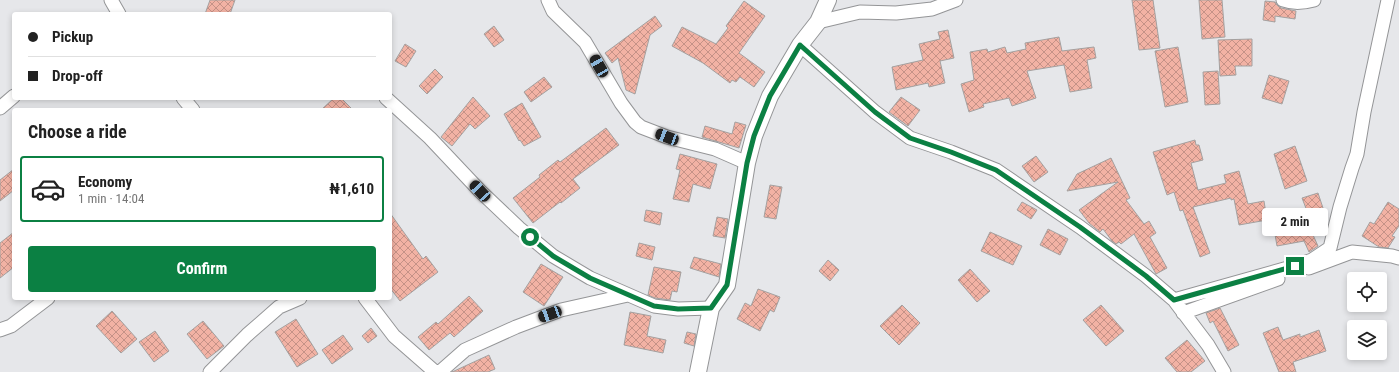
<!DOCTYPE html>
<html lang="en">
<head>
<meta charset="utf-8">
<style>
	:root { --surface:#fff; --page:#f2f2f2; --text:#222; --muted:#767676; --line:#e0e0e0; --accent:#0b8043 }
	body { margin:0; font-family:"Roboto Condensed",sans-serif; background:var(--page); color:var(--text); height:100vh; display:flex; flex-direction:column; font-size:15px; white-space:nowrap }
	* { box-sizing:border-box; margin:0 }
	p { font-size:13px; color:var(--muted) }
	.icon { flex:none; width:22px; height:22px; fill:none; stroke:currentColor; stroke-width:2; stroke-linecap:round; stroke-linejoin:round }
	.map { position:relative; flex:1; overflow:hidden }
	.sheet { position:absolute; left:12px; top:108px; width:380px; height:192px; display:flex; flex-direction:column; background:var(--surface); border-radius:4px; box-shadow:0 2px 6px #0003 }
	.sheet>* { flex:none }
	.guide { position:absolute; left:12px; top:12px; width:380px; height:88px; border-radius:4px; box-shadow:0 2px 6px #0003; display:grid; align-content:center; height:88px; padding:0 16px; background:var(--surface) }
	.controls { position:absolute; left:1347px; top:272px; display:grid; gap:8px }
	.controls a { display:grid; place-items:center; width:40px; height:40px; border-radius:4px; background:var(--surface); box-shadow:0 2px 6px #0003; font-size:20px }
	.end { position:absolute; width:18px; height:18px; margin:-9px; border:5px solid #0b8043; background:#fff; box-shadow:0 0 0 2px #fff }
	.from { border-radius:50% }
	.bubble { position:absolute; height:28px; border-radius:4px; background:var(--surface); box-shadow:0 2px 6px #0003; font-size:13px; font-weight:700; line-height:28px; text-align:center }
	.car { position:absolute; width:12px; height:24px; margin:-12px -6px; border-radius:5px; box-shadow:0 0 3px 1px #0007; background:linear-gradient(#222 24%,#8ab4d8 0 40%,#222 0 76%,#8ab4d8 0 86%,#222 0) }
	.guide b { display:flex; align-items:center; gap:14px; height:38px; font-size:15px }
	.guide b+b { border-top:1px solid var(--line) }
	.guide i { width:10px; height:10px; background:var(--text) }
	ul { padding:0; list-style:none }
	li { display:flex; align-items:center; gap:12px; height:66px; margin:0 8px 6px; padding:0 8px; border:2px solid var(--line); border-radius:4px }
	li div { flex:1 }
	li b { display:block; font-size:15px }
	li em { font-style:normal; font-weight:700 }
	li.active { border-color:var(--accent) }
	li>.icon { width:36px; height:36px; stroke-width:1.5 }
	h2 { padding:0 16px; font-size:18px; line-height:48px }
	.action { display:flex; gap:8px; margin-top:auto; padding:8px 16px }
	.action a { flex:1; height:46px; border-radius:4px; background:var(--accent); color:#fff; font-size:16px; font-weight:700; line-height:46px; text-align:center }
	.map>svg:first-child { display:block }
</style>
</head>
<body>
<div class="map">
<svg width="1399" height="372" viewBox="0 0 1399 372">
	<defs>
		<pattern id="building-cross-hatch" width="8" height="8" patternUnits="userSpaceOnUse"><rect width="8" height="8" fill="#f2b2a4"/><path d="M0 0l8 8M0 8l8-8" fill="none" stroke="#c59287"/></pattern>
	</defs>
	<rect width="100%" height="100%" fill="#e6e7ea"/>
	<path fill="url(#building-cross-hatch)" stroke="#a4a1a0" d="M210,0H235L230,14H205Z
		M1132,0H1153L1160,48L1139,50Z
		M1199,0H1222L1225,37L1202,39Z
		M744,1L765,16L739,53L765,72L754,87L740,77L736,82L732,80L730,83L703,63L672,46L682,27L716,44L728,28L726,26Z
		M1265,1L1275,2L1277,5L1281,8L1296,11L1295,19L1275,16V22L1263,20Z
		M655,16L662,26L650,35L635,94L626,90L618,58L612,63L605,53Z
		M494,26L504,40L494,47L484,34Z
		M948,30L954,58L940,61L945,83L929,87L928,83L896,90L892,67L923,60L919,44L940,39L938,32Z
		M1059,37L1062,51L1094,47L1096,58L1087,60L1092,88L1070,92L1064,65L1027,71L1036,98L1012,106L1009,98L983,104L984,107L969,112L961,84L974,80L970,52L987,49L988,52L1005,47L1007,53L1026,49L1025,43Z
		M1252,39V66H1235L1236,75L1220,76L1218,40Z
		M405,44L416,51L406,67L395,61Z
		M1178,47L1188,102L1165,107L1155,51Z
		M435,69L443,77L427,94L419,86Z
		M1218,71L1220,104L1205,105L1203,72Z
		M1269,75L1289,81L1282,104L1262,98Z
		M544,77L552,87L531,102L524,92Z
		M473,97L490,116L475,129L470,124L452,146L441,137Z
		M901,97L920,110L908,126L889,112Z
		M334,98H341L353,110H321Z
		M522,103L541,137L524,146L520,140L519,141L504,114Z
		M735,122L746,125L739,148L702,137L705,126L732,134Z
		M606,128L619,145L573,179L580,188L561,203L560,202L533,223L513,198L540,177L539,175L558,160L560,162Z
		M1195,140L1196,145H1199L1203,160L1191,163L1198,190L1226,183L1224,175L1239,171L1248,204L1264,201L1267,220L1239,225L1234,199L1231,200V198L1193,207L1210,253L1200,257L1183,210L1180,211L1174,192L1167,195L1153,152Z
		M1295,146L1307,181L1285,189L1274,154Z
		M680,154L717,164L710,189L693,184L689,202L673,199L680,170L676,169Z
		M1036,156L1048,172L1034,182L1022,166Z
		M1111,158L1130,198L1126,200L1144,224L1149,221L1156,233L1150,237L1167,268L1156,274L1134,234L1121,244L1119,242L1116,244L1112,241L1103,229L1100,232L1089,223L1079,210L1118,182L1067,191L1077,174Z
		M14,169V190L0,201V180Z
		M770,185L782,187L776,219L764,217Z
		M1318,193L1327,220L1309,226L1318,246L1309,252L1304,241L1277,246L1272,217L1307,211L1302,198Z
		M1022,202L1037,210L1031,219L1017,210Z
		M1388,202L1399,209V226L1392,236L1395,237L1388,248L1379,247L1362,236L1370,222L1374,224Z
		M646,210L662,213L660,225L644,221Z
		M390,213L423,259L426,256L438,272L400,301L390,288Z
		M717,217L728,219L725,238L713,236Z
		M1048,229L1068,239L1060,255L1040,245Z
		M14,232V267L0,278V243Z
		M990,232L1022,246L1013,265L981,251Z
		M639,243L655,247L652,260L636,256Z
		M694,257L721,264L719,277L690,268Z
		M828,260L839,270L830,281L819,271Z
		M541,264L563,277L544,306L523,292Z
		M654,267L681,272L677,292L672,291L670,300L655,298L648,295Z
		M970,269L990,291L977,302L958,280Z
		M758,289L780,297L774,312L770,310L760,331L737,319L745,303L751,306Z
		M469,296L483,311L454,337L450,333L429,350L418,337L436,322L438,324Z
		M902,305L920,323L899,345L880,326Z
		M1101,305L1124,331L1106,346L1083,320Z
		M1220,308L1239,345L1228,351L1213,321L1210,323L1206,313Z
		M112,311L137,339L121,353L96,326Z
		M630,312L651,316L647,336L666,340L663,353L624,345Z
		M296,319L318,354L297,367L275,332Z
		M203,321L224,346L207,359L187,334Z
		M1278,327L1283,340L1300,334V337L1319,330L1326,351L1293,362L1296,372H1279L1263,333Z
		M371,328L377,336L368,343L362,336Z
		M155,331L169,351L154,362L139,342Z
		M687,332L696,334L694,346L684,343Z
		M343,335L353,349L332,364L322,350Z
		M1187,340L1205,361L1191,372H1177L1165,358Z
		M489,355L495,369L488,372H452Z"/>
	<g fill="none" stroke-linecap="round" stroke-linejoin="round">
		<g stroke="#949597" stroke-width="15">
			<path id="minor" d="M111,0L119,14
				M548,0L553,11L585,42L621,103L635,122L641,127L667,137L715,149L747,163
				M1283,0C1294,4 1303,3 1314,0
				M818,22L860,12L896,13L932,9L956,0
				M800,45L875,112L910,138L951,152L996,170L1080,227L1146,276L1174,300L1208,345L1224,372
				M183,98L193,110
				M386,98L430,138L480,191L519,228L553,256L590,278L654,306L678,309L711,308
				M0,108L14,96
				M1309,268L1352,252L1392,256L1399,258
				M365,298L394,336L435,372
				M1174,300L1295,266L1312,260L1330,248L1340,207L1352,168L1357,154L1364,112L1388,0
				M1183,313L1278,279
				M0,330L11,326L48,298
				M210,372L247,335L279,307L300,298
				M440,372L465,350L516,327L561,310L628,295"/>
		</g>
		<g stroke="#949597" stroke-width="18">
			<path id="tertiary" d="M698,372L711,308L727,285L747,163L754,136L770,96L800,45L818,22L828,0"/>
		</g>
		<use href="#minor" stroke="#fff" stroke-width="13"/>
		<use href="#tertiary" stroke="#fff" stroke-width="16"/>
	</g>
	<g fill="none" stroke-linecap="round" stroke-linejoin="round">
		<path stroke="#0b8043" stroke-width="5" d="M530,237L553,256L590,278L654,306L678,309L711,308L727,285L747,163L754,136L770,96L800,45L875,112L910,138L951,152L996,170L1080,227L1146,276L1174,300L1295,266"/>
	</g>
</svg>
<div class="controls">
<a><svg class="icon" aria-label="locate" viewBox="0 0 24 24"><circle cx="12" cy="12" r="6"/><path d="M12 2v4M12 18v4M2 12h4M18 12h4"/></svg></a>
<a><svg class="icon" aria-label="layers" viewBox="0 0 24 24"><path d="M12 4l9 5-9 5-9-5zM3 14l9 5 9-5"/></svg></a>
</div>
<i class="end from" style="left:530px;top:237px"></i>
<i class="end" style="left:1295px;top:266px"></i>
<div class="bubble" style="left:1262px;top:208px;width:66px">2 min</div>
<i class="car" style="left:599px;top:66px;rotate:330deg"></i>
<i class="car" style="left:667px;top:137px;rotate:291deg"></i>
<i class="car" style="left:480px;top:191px;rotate:317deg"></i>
<i class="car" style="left:550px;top:314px;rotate:250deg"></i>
<div class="guide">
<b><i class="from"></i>Pickup</b>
<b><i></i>Drop-off</b>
</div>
<section class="sheet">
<h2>Choose a ride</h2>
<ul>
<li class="active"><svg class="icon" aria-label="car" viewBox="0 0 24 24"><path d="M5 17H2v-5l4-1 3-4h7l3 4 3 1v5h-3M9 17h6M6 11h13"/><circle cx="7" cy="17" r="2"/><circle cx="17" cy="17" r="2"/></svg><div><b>Economy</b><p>1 min · 14:04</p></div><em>₦1,610</em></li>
</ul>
<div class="action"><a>Confirm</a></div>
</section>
</div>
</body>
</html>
